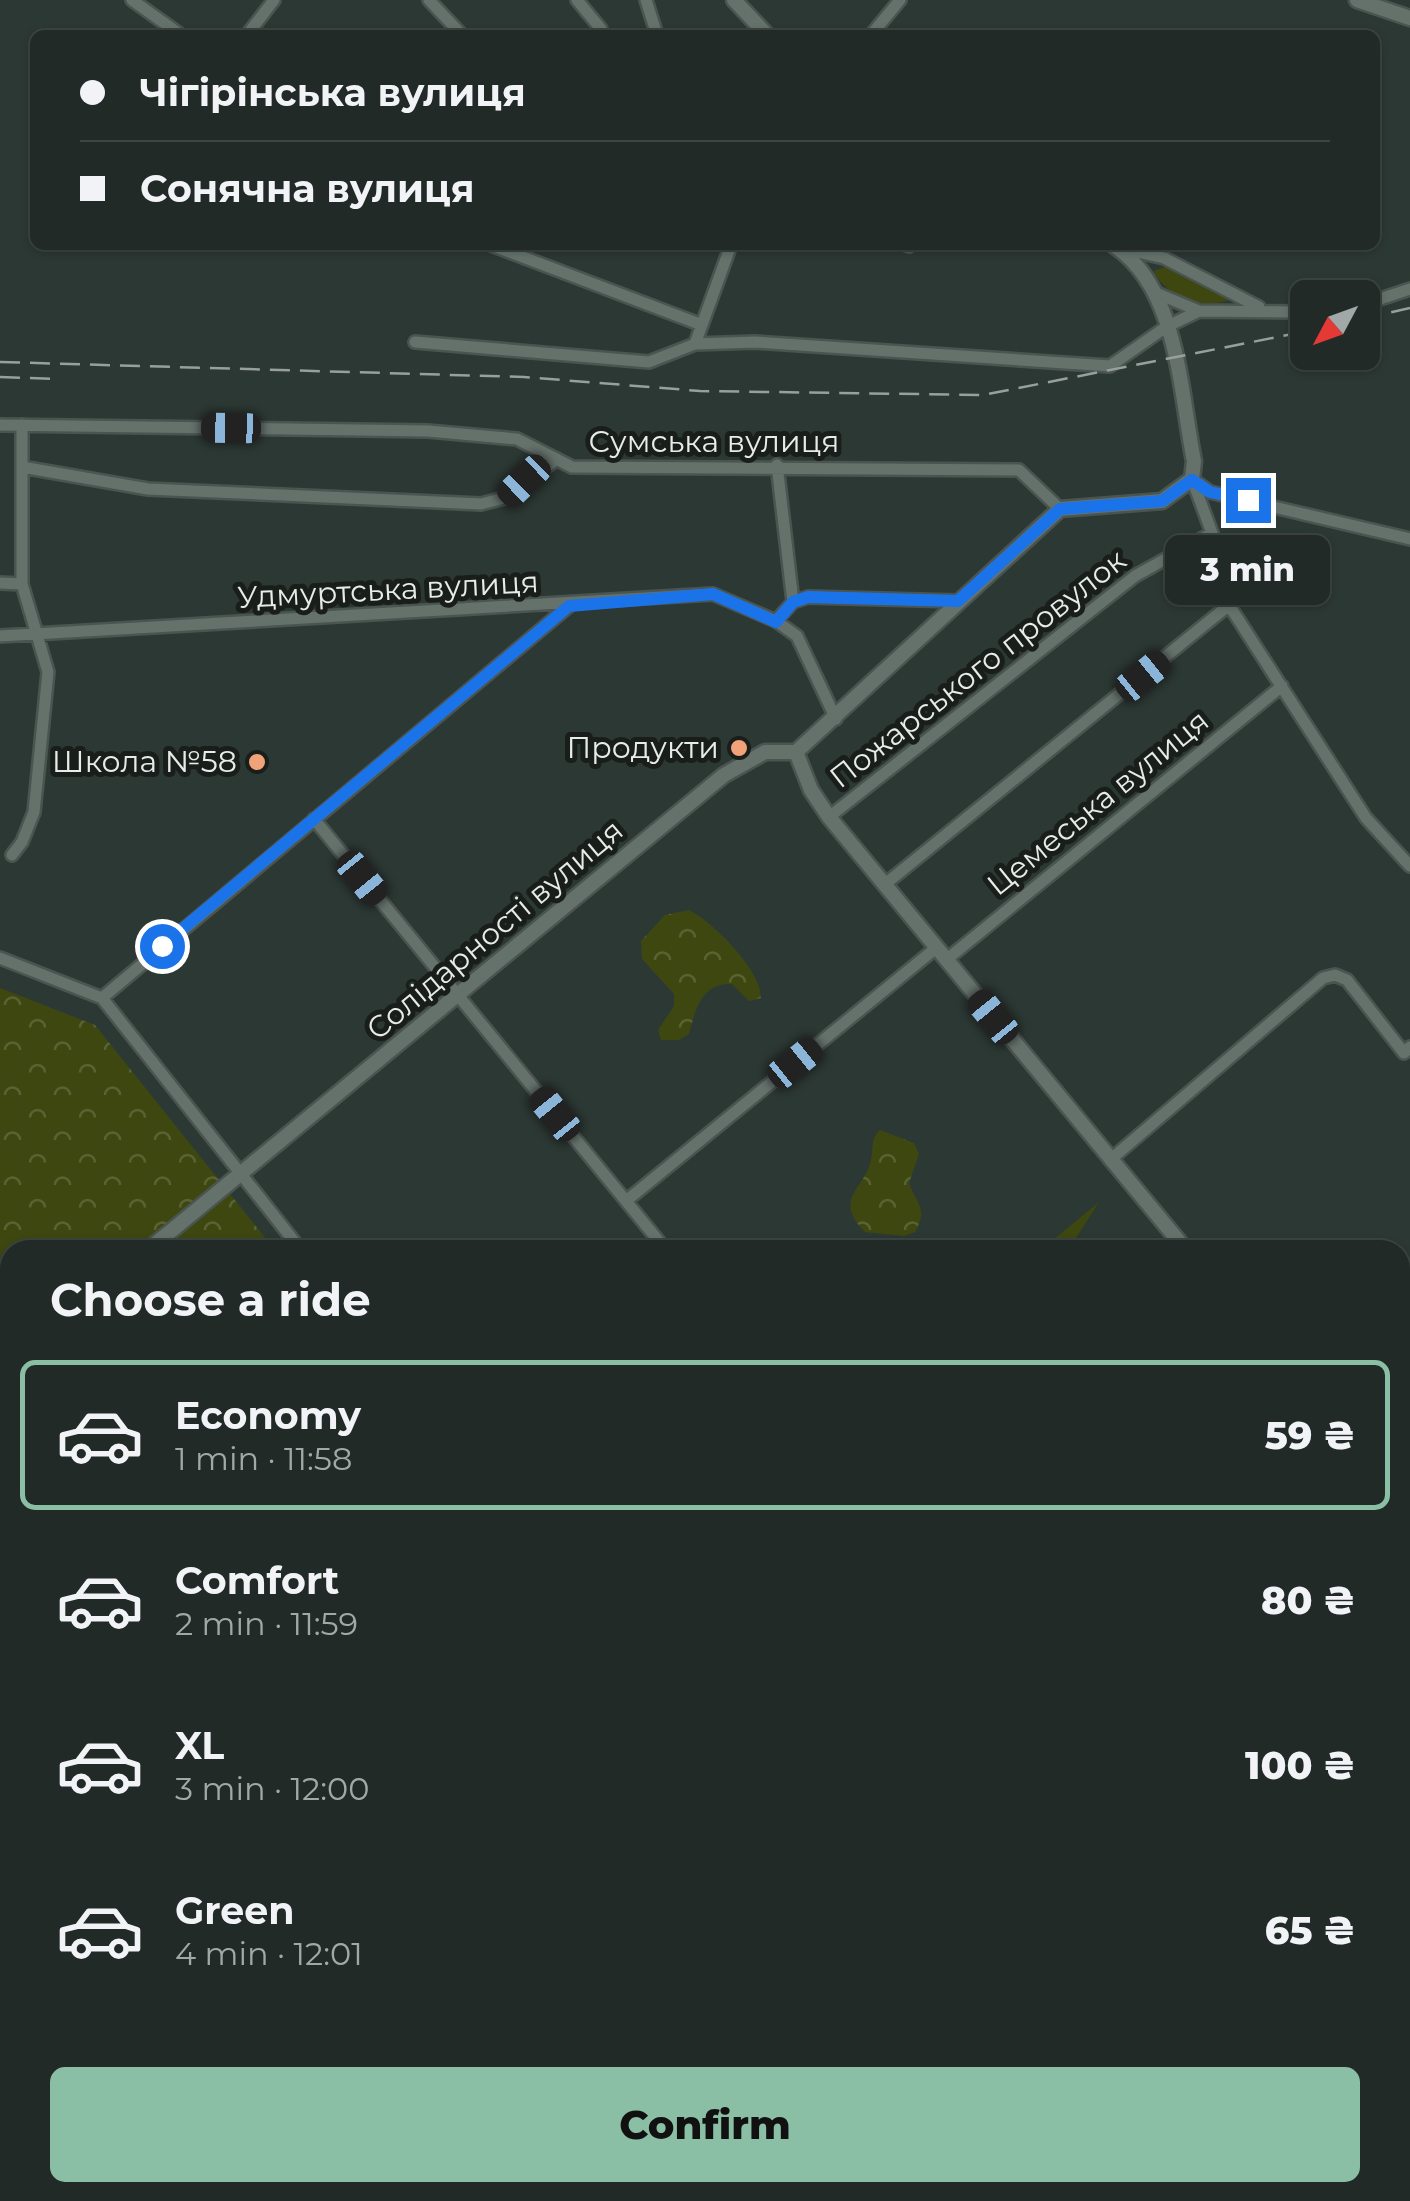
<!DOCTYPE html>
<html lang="en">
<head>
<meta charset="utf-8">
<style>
	:root { --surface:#212a26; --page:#2d3632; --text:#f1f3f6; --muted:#a2a7a7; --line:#3e4643; --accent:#8abfa5 }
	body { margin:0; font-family:Montserrat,sans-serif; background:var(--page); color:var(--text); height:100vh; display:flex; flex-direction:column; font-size:38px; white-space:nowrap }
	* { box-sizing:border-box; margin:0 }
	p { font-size:32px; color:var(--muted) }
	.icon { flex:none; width:55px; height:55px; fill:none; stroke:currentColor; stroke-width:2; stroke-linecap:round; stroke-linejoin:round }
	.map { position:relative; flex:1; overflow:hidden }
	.sheet { position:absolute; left:0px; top:1240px; width:1410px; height:962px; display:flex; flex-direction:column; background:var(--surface); border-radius:30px 30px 0 0; box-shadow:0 2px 8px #0004,0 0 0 2px var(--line) }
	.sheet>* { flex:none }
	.banner { position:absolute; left:30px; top:30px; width:1350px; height:220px; border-radius:15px; box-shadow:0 2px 8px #0004,0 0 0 2px var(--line); display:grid; align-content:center; height:220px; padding:0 50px; background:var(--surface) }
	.needle { width:65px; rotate:229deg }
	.fabs { position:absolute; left:1290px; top:280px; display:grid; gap:20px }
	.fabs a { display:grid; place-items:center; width:90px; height:90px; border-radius:15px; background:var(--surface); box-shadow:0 2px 8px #0004,0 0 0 2px var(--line); font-size:50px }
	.end { position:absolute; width:45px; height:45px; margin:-22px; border:12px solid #1a73e8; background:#fff; box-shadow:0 0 0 5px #fff }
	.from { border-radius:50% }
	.bubble { position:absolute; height:70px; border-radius:15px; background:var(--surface); box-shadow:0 2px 8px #0004,0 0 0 2px var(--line); font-size:32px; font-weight:800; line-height:70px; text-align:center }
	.car { position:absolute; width:30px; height:60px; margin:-30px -15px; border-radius:12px; box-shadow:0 0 8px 2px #0007; background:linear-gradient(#222 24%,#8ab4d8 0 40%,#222 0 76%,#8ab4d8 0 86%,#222 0) }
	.banner b { display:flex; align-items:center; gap:35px; height:95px; font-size:38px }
	.banner b+b { border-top:2px solid var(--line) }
	.banner i { width:25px; height:25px; background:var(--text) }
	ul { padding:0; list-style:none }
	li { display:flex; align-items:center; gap:30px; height:150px; margin:0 20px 15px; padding:0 30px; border:5px solid transparent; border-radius:15px }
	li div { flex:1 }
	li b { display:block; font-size:38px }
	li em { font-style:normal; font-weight:800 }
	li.selected { border-color:var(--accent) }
	li>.icon { width:90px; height:90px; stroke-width:1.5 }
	h2 { padding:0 50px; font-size:45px; line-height:120px }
	.primary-button { display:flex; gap:20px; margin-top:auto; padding:20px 50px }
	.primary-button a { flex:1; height:115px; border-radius:15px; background:var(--accent); color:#111; font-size:40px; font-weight:800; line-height:115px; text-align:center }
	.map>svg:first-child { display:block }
</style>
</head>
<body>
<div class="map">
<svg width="1410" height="2201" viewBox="0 0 1410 2201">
	<defs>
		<pattern id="forest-crowns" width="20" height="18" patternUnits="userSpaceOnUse" patternTransform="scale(2.5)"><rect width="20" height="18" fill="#3e4710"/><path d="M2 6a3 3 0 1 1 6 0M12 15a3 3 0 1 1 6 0" fill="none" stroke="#5a6233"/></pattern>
		<pattern id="wetland-marsh" width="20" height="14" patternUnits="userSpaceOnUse" patternTransform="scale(2.5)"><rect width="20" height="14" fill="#3e4710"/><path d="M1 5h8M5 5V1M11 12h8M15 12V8" fill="none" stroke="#5a6233"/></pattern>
	</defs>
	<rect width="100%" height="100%" fill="#2c3833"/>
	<path fill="#3e4710" d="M1166,267L1228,295L1229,300C1202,310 1167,297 1153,271Z
		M1099,1202L1069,1249L1061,1250L1053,1240Z
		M918,2193V2192L1022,2193L1017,2201H908Z"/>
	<path fill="url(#forest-crowns)" d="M689,910C713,922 762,971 761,998L749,1001L732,984C702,982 695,1010 689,1034L679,1040H661L658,1030L674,1006V994L642,959L641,941L665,915Z
		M0,988L95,1025L275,1250H10V1469L0,1464Z
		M880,1130L914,1143L919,1154L909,1183C917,1205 928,1208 915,1232L904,1236L865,1232C832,1198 864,1191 871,1160C874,1147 870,1139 880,1130Z
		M0,1557L10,1569V1939L0,1944Z
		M580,2193H730L729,2201H595Z"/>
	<path fill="url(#wetland-marsh)" d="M0,1464L10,1469V1571L0,1560Z
		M580,2192L583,2195L579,2201H374L369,2193Z"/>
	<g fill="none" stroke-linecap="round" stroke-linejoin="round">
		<g stroke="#4a5450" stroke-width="16">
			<path id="minor" d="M132,0L181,35
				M429,0L462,35
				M577,0L601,29
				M646,0L657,35
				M247,35L274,0
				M871,35L900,0
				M491,245L702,325
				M906,245L909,246
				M1117,247L1164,258L1259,307
				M1156,293L1199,311
				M1362,305L1410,289
				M415,342L649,362L695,344L755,342L1110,366L1166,327L1199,311L1308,312
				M695,344L731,245
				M0,425L428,431L517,439L572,467L1019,470L1060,509
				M777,465L793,602
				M22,467L148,489L481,504L508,497L557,459
				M1192,479L1212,533L1229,605L1366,818L1410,866
				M1192,479L1210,492L1410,539
				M0,583L22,584
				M776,621L793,602L808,597L958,601
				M0,636L713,594L776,621L797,636L836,719
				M829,817L1135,576L1212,533
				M314,819L666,1250
				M12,855L22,842L34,812L48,672L22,584V425
				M884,885L1229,605
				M0,958L102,998L301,1250
				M946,960L1282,686
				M102,998L569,606
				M1110,1160L1323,978L1335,975L1347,980L1404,1053L1410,1047
				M626,1201L936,948
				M1400,1613L1410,1605
				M1400,1772L1410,1784
				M1400,1949L1410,1961
				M0,2086L10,2089
				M1400,2141L1410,2153
				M277,2192L290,2201
				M1072,2192L1079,2201
				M777,2201L779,2192
				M1349,2201L1359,2192"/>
		</g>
		<g stroke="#4a5450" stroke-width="19">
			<path id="tertiary" d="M734,0L767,35
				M1357,0L1410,18
				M1113,245C1178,286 1180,392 1194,461L1192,479L1162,501L1060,509L796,752L811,790L829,817L1186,1250
				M148,1250L724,775L765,752H796
				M0,1370L10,1362
				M1400,1684L1410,1696"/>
		</g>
		<use href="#minor" stroke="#65726c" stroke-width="11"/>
		<use href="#tertiary" stroke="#65726c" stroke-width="14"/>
		<path stroke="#97a09c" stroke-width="2.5" stroke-dasharray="20 10" stroke-linecap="butt" d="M1362,319L1410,308
			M0,362L524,377L700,391L983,395L1308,331
			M0,377L55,379"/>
	</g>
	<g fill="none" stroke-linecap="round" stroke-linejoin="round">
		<path stroke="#1a73e8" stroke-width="12" d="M162,946L569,606L713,594L776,622L793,602L808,597L958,601L1060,509L1162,501L1192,480L1210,492L1248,500"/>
	</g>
	<g fill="#f0a279" stroke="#191e1b" stroke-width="4">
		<circle cx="739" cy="748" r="10"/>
		<circle cx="257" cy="762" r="10"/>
	</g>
	<g text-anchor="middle" stroke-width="10" stroke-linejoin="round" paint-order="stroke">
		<g font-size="30" fill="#e5ece9" stroke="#191e1b">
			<text x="714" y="452">Сумська вулиця</text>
			<text transform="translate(388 590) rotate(-3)" y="10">Удмуртська вулиця</text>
			<text transform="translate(978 669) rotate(-38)" y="10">Пожарського провулок</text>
			<text transform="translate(1098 803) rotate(-39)" y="10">Цемеська вулиця</text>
			<text transform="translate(495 930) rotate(-40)" y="10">Солідарності вулиця</text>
		</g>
		<g font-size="30" fill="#e5ece9" stroke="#191e1b" text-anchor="end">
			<text x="719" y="758">Продукти</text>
			<text x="237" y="772">Школа №58</text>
		</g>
	</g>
</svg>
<div class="fabs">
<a><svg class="needle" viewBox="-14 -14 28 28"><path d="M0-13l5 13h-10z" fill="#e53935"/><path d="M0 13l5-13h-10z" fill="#a2a7a7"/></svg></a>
</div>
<i class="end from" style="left:162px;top:946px"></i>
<i class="end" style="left:1248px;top:500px"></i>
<div class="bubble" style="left:1165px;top:535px;width:165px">3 min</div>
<i class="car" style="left:231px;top:428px;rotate:271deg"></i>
<i class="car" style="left:524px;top:481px;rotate:226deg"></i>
<i class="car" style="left:1143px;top:676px;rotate:51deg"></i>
<i class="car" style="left:362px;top:878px;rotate:141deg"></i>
<i class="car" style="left:993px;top:1017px;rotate:321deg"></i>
<i class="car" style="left:795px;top:1063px;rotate:51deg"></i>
<i class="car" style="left:555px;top:1114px;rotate:321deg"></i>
<div class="banner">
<b><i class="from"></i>Чiгiрiнська вулиця</b>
<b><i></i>Сонячна вулиця</b>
</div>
<section class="sheet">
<h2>Choose a ride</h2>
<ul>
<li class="selected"><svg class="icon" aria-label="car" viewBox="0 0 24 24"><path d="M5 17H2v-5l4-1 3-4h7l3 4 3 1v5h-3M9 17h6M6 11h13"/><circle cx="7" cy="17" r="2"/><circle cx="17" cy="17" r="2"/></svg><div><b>Economy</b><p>1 min · 11:58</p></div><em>59 ₴</em></li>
<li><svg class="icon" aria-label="car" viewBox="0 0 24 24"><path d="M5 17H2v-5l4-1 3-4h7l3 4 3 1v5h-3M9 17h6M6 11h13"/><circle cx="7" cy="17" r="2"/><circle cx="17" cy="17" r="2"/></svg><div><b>Comfort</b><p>2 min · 11:59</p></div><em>80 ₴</em></li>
<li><svg class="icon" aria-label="car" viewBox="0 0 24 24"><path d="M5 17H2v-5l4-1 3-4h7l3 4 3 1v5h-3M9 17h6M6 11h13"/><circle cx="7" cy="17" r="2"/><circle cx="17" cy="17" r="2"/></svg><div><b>XL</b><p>3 min · 12:00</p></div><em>100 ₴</em></li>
<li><svg class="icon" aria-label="car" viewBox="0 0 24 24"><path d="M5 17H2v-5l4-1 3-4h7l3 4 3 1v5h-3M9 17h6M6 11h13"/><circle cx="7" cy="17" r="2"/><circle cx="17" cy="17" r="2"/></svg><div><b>Green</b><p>4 min · 12:01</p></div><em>65 ₴</em></li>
</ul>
<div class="primary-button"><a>Confirm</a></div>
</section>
</div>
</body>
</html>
